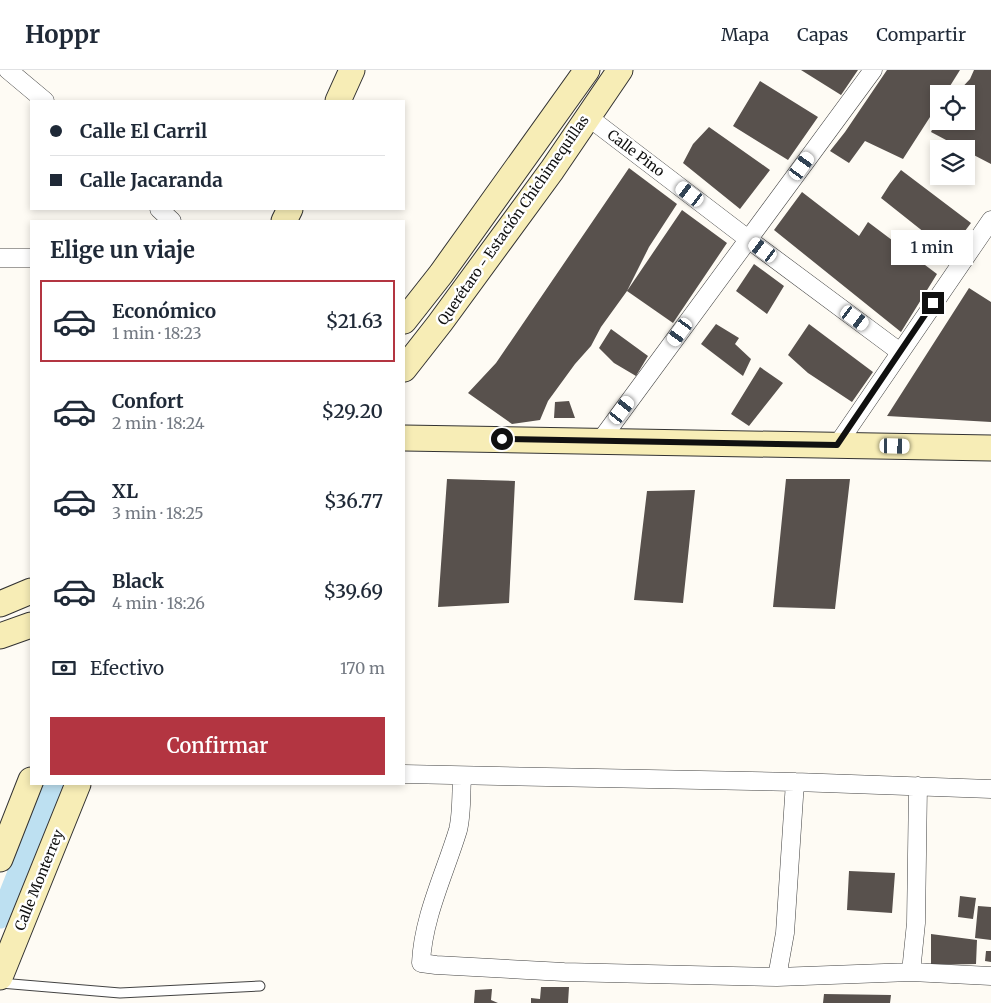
<!DOCTYPE html>
<html lang="es">
<head>
<meta charset="utf-8">
<style>
	:root { --surface:#fff; --page:#f2f2f3; --text:#1f2937; --muted:#747a83; --line:#e0e1e3; --accent:#b33541 }
	body { margin:0; font-family:Merriweather,serif; background:var(--page); color:var(--text); height:100vh; display:flex; flex-direction:column; font-size:19px; white-space:nowrap }
	* { box-sizing:border-box; margin:0 }
	p { font-size:16px; color:var(--muted) }
	.icon { flex:none; width:28px; height:28px; fill:none; stroke:currentColor; stroke-width:2; stroke-linecap:round; stroke-linejoin:round }
	.map { position:relative; flex:1; overflow:hidden }
	.side { position:absolute; left:30px; top:150px; width:375px; height:565px; display:flex; flex-direction:column; background:var(--surface); border-radius:0px; box-shadow:0 2px 8px #0003 }
	.side>* { flex:none }
	.top-card { position:absolute; left:30px; top:30px; width:375px; height:110px; border-radius:0px; box-shadow:0 2px 8px #0003; display:grid; align-content:center; height:110px; padding:0 20px; background:var(--surface) }
	.fabs { position:absolute; left:930px; top:15px; display:grid; gap:10px }
	.fabs a { display:grid; place-items:center; width:45px; height:45px; border-radius:0px; background:var(--surface); box-shadow:0 2px 8px #0003; font-size:25px }
	.end { position:absolute; width:22px; height:22px; margin:-11px; border:6px solid #101010; background:#fff; box-shadow:0 0 0 2px #fff }
	.from { border-radius:50% }
	.bubble { position:absolute; height:35px; border-radius:0px; background:var(--surface); box-shadow:0 2px 8px #0003; font-size:16px; font-weight:600; line-height:35px; text-align:center }
	.car { position:absolute; width:15px; height:30px; margin:-15px -8px; border-radius:6px; box-shadow:0 0 4px 1px #0007; background:linear-gradient(#fff 24%,#345 0 40%,#fff 0 76%,#345 0 86%,#fff 0) }
	.top-card b { display:flex; align-items:center; gap:18px; height:48px; font-size:19px }
	.top-card b+b { border-top:1px solid var(--line) }
	.top-card i { width:12px; height:12px; background:var(--text) }
	ul { padding:0; list-style:none }
	li { display:flex; align-items:center; gap:15px; height:82px; margin:0 10px 8px; padding:0 10px; border:2px solid transparent; border-radius:0px }
	li div { flex:1 }
	li b { display:block; font-size:19px }
	li em { font-style:normal; font-weight:600 }
	li.active { border-color:var(--accent) }
	li>.icon { width:45px; height:45px; stroke-width:1.5 }
	h2 { padding:0 20px; font-size:22px; line-height:60px }
	.pay { display:flex; align-items:center; gap:12px; height:55px; padding:0 20px; font-size:19px }
	.pay p { margin-inline-start:auto }
	.cta { display:flex; gap:10px; margin-top:auto; padding:10px 20px }
	.cta a { flex:1; height:58px; border-radius:0px; background:var(--accent); color:#fff; font-size:20px; font-weight:600; line-height:58px; text-align:center }
	header { display:flex; align-items:center; gap:30px; box-sizing:border-box; height:70px; padding:0 25px; background:var(--surface); border-bottom:1px solid var(--line) }
	header strong { font-size:24px }
	nav { display:flex; gap:28px; margin-inline-start:auto; font-size:18px }
	.map>svg:first-child { display:block }
</style>
</head>
<body>
<header>
<strong>Hoppr</strong>
<nav><a>Mapa</a><a>Capas</a><a>Compartir</a></nav>
</header>
<div class="map">
<svg width="991" height="933" viewBox="0 0 991 933">
	<rect width="100%" height="100%" fill="#fefbf4"/>
	<g fill="none" stroke-linecap="round" stroke-linejoin="round">
		<path stroke="#bde0f1" stroke-width="21" d="M0,848L53,714"/>
	</g>
	<path fill="#58514d" d="M801,0H858L841,25Z
		M887,0H960L945,24H939V33L903,89L865,71L849,93L830,81L845,62Z
		M974,0H991V94L966,81V79H963L931,62L939,45V51H966V24H956L970,9Z
		M760,11L818,47L788,90L733,56Z
		M709,57L770,100L740,139L683,93L693,74Z
		M629,98L677,134L649,177L627,221L601,257L591,276L575,294L548,331L540,350L512,354L468,323L496,293Z
		M901,100L971,153L949,182L881,128L890,114Z
		M802,122L859,166L868,152L937,204L901,262L774,160Z
		M682,140L727,173L673,253L627,221Z
		M754,194L784,216L767,244L736,221Z
		M969,218L991,232V352L887,346Z
		M716,254L739,268L735,274L751,289L743,306L701,274Z
		M809,254L873,302L852,332L808,303L788,285Z
		M611,259L648,286L636,306L614,293L599,278Z
		M760,297L783,313L749,356L731,344Z
		M569,331L575,348H554L555,332Z
		M447,409L515,411L509,533L438,537Z
		M786,409H850L835,539L773,537Z
		M695,420L683,533L634,530L647,421Z
		M849,801L895,803L892,843L847,840Z
		M960,826L976,828L973,849L958,847Z
		M978,836L991,837V870L975,868Z
		M931,864L977,870L976,894L931,895Z
		M986,881H991V892L985,891Z
		M541,917H569L568,933H531V928L540,929Z
		M492,919L491,930L498,933H474L475,920Z
		M824,924L891,925L890,933H823Z"/>
	<g fill="none" stroke-linecap="round" stroke-linejoin="round">
		<g stroke="#434343" stroke-width="11">
			<path id="lane" d="M0,913L120,923L260,916"/>
		</g>
		<g stroke="#434343" stroke-width="19">
			<path id="street" d="M8,0L45,31
				M587,46L748,169L900,282
				M159,139L172,151
				M0,188H31
				M600,371L873,0
				M837,375L991,150
				M404,704L795,712L991,719
				M462,707C461,724 462,744 458,760C445,803 423,847 421,893L436,895L564,902L777,907L911,902L991,906
				M911,902L916,853L918,716
				M777,907L785,863L795,712"/>
		</g>
		<g stroke="#323232" stroke-width="27">
			<path id="secondary" d="M338,31L352,0
				M284,151L290,139
				M404,251L441,204L587,0
				M404,299L440,253L552,100L620,0
				M404,368L991,378
				M0,534L31,521
				M0,566L31,555
				M0,789L31,710
				M0,907L78,714"/>
		</g>
		<use href="#lane" stroke="#fff" stroke-width="9"/>
		<use href="#street" stroke="#fff" stroke-width="18"/>
		<use href="#secondary" stroke="#f7edb6" stroke-width="25"/>
	</g>
	<g fill="none" stroke-linecap="round" stroke-linejoin="round">
		<path stroke="#101010" stroke-width="6" d="M502,369L837,375L933,233"/>
	</g>
	<g text-anchor="middle" stroke-width="5" stroke-linejoin="round" paint-order="stroke">
		<g font-size="14" fill="#101010" stroke="#fff">
			<text transform="translate(636 83) rotate(37)" y="5">Calle Pino</text>
			<text transform="translate(513 150) rotate(-55)" y="5">Querétaro - Estación Chichimequillas</text>
			<text transform="translate(39 810) rotate(-68)" y="5">Calle Monterrey</text>
		</g>
	</g>
</svg>
<div class="fabs">
<a><svg class="icon" aria-label="locate" viewBox="0 0 24 24"><circle cx="12" cy="12" r="6"/><path d="M12 2v4M12 18v4M2 12h4M18 12h4"/></svg></a>
<a><svg class="icon" aria-label="layers" viewBox="0 0 24 24"><path d="M12 4l9 5-9 5-9-5zM3 14l9 5 9-5"/></svg></a>
</div>
<i class="end from" style="left:502px;top:369px"></i>
<i class="end" style="left:933px;top:233px"></i>
<div class="bubble" style="left:891px;top:160px;width:82px">1 min</div>
<i class="car" style="left:802px;top:96px;rotate:36deg"></i>
<i class="car" style="left:690px;top:124px;rotate:307deg"></i>
<i class="car" style="left:763px;top:180px;rotate:306deg"></i>
<i class="car" style="left:855px;top:248px;rotate:126deg"></i>
<i class="car" style="left:680px;top:262px;rotate:216deg"></i>
<i class="car" style="left:622px;top:340px;rotate:37deg"></i>
<i class="car" style="left:895px;top:376px;rotate:91deg"></i>
<div class="top-card">
<b><i class="from"></i>Calle El Carril</b>
<b><i></i>Calle Jacaranda</b>
</div>
<section class="side">
<h2>Elige un viaje</h2>
<ul>
<li class="active"><svg class="icon" aria-label="car" viewBox="0 0 24 24"><path d="M5 17H2v-5l4-1 3-4h7l3 4 3 1v5h-3M9 17h6M6 11h13"/><circle cx="7" cy="17" r="2"/><circle cx="17" cy="17" r="2"/></svg><div><b>Económico</b><p>1 min · 18:23</p></div><em>$21.63</em></li>
<li><svg class="icon" aria-label="car" viewBox="0 0 24 24"><path d="M5 17H2v-5l4-1 3-4h7l3 4 3 1v5h-3M9 17h6M6 11h13"/><circle cx="7" cy="17" r="2"/><circle cx="17" cy="17" r="2"/></svg><div><b>Confort</b><p>2 min · 18:24</p></div><em>$29.20</em></li>
<li><svg class="icon" aria-label="car" viewBox="0 0 24 24"><path d="M5 17H2v-5l4-1 3-4h7l3 4 3 1v5h-3M9 17h6M6 11h13"/><circle cx="7" cy="17" r="2"/><circle cx="17" cy="17" r="2"/></svg><div><b>XL</b><p>3 min · 18:25</p></div><em>$36.77</em></li>
<li><svg class="icon" aria-label="car" viewBox="0 0 24 24"><path d="M5 17H2v-5l4-1 3-4h7l3 4 3 1v5h-3M9 17h6M6 11h13"/><circle cx="7" cy="17" r="2"/><circle cx="17" cy="17" r="2"/></svg><div><b>Black</b><p>4 min · 18:26</p></div><em>$39.69</em></li>
</ul>
<div class="pay"><svg class="icon" aria-label="cash" viewBox="0 0 24 24"><path d="M3 7h18v10H3z"/><circle cx="12" cy="12" r="2"/></svg>Efectivo<p>170 m</p></div>
<div class="cta"><a>Confirmar</a></div>
</section>
</div>
</body>
</html>
